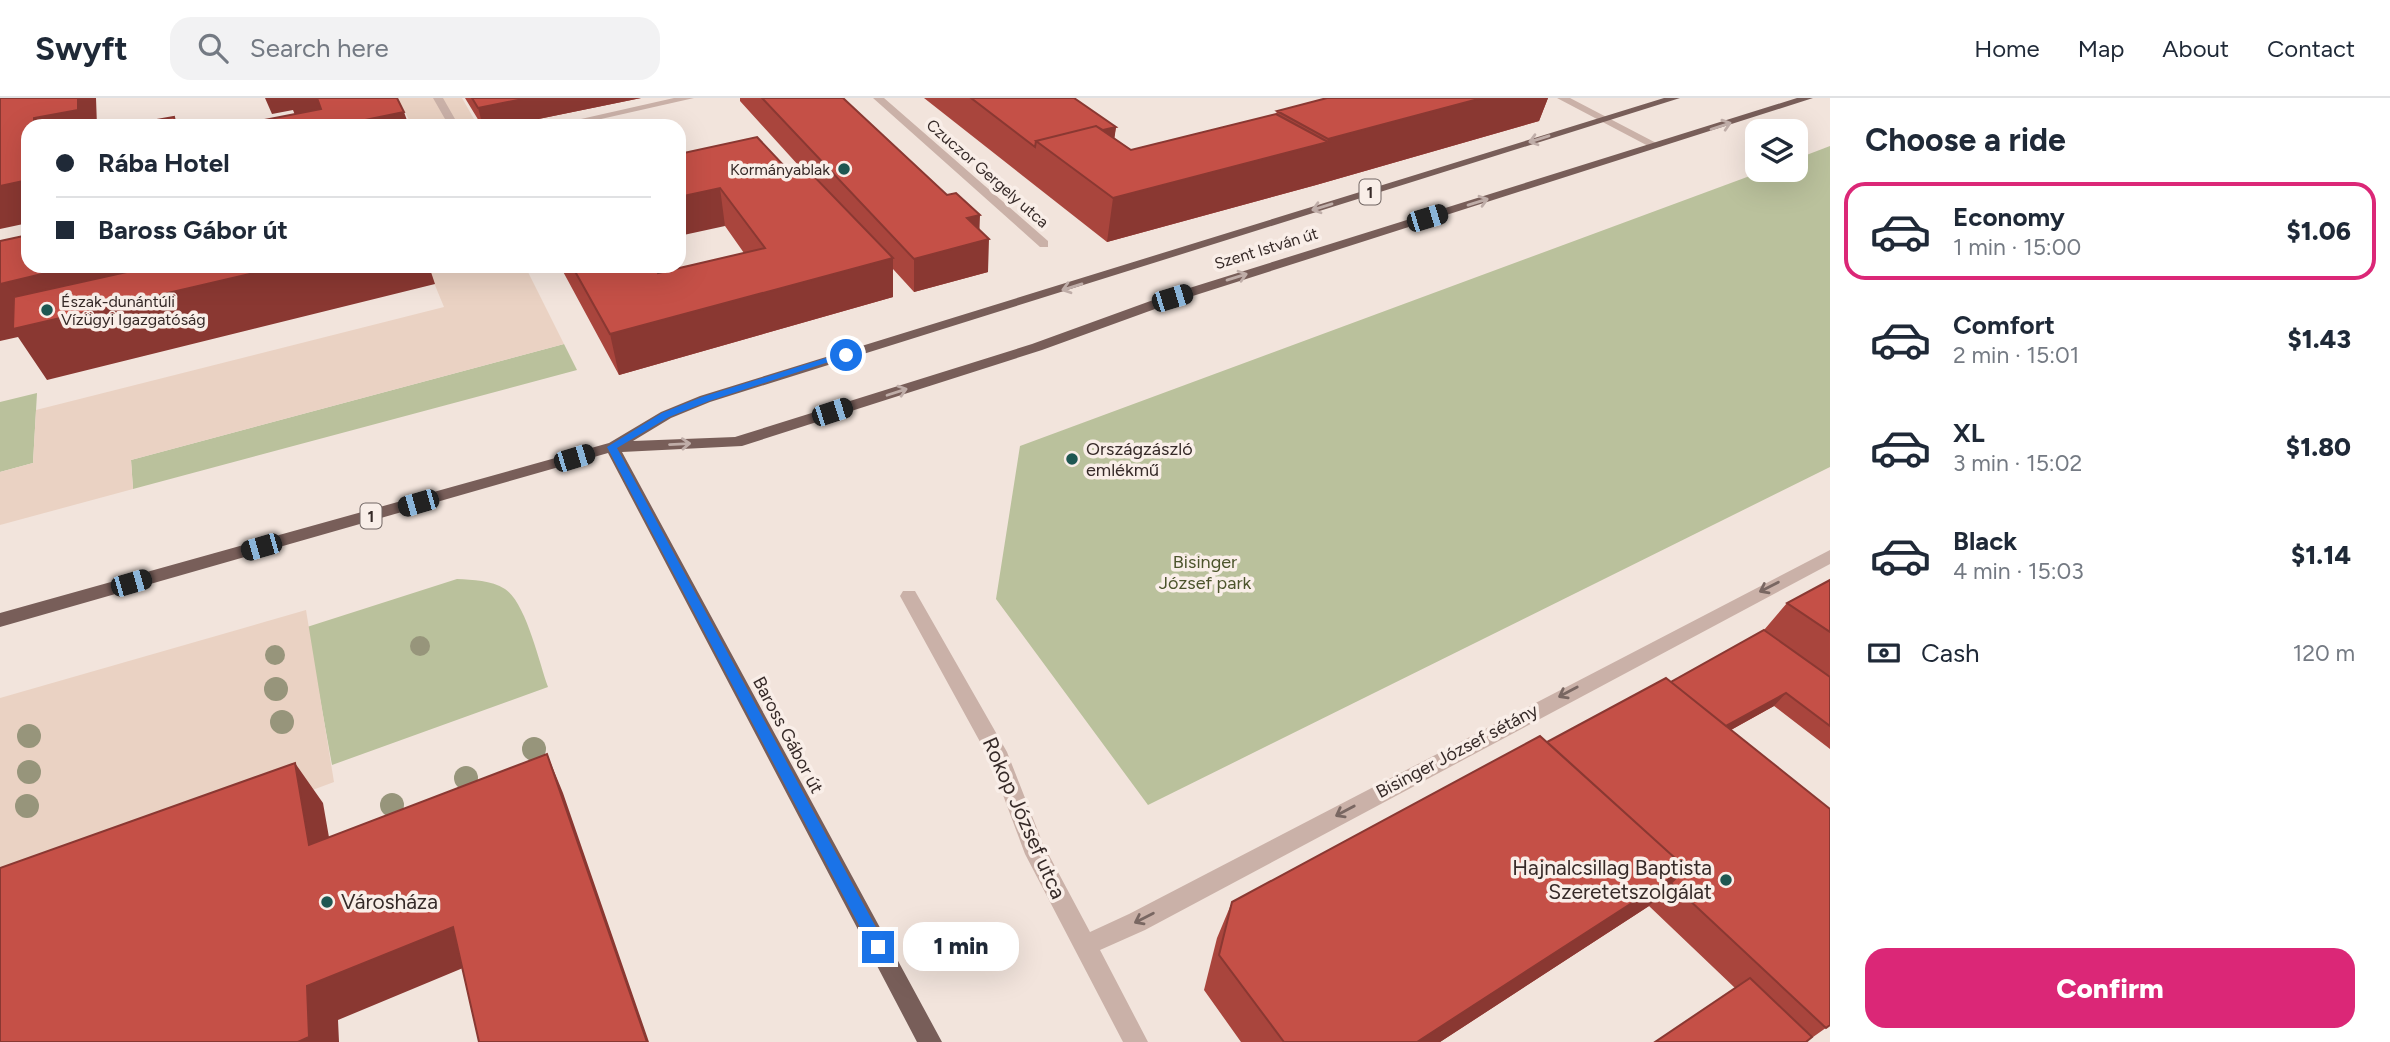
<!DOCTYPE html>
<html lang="en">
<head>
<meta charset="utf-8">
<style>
	:root { --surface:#fff; --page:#f2f2f3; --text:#1f2937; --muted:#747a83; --line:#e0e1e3; --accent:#db2777 }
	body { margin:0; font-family:Figtree,sans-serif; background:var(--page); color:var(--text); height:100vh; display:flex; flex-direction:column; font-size:26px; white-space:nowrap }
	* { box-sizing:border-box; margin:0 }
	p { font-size:23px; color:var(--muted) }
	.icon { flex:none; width:38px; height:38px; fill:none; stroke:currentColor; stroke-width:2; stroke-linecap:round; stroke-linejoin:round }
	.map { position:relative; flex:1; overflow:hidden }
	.sheet { display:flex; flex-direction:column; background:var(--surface); width:560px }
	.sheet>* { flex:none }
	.banner { position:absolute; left:21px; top:21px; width:665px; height:154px; border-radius:21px; box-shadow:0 7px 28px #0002; display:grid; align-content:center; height:154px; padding:0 35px; background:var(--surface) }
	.buttons { position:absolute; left:1745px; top:21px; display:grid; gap:14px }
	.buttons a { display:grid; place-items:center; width:63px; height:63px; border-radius:14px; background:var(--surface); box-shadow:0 7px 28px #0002; font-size:35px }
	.end { position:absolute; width:32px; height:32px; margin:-16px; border:9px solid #1a73e8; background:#fff; box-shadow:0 0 0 4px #fff }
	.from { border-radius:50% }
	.bubble { position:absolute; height:49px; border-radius:21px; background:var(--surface); box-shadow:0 7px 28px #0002; font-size:23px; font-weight:800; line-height:49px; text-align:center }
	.car { position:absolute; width:21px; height:42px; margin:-21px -10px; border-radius:9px; box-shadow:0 0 5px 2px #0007; background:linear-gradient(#222 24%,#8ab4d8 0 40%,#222 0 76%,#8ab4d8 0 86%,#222 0) }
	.banner b { display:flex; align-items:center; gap:24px; height:66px; font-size:26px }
	.banner b+b { border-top:2px solid var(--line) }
	.banner i { width:18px; height:18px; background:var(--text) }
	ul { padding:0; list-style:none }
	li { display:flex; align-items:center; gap:21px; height:98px; margin:0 14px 10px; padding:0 21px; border:4px solid transparent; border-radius:21px }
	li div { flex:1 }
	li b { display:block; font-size:26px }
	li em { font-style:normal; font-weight:800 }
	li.current { border-color:var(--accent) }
	li>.icon { width:63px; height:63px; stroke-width:1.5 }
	h2 { padding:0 35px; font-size:32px; line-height:84px }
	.pay { display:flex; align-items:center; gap:18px; height:77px; padding:0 35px; font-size:26px }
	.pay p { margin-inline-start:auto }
	.action { display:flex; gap:14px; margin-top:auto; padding:14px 35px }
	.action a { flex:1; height:80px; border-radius:21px; background:var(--accent); color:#fff; font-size:28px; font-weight:800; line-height:80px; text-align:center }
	header { display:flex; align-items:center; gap:42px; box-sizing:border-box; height:98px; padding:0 35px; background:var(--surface); border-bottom:2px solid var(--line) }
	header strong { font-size:33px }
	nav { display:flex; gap:38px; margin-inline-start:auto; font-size:24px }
	.search { width:490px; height:63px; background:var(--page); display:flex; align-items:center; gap:18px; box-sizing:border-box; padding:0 24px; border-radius:21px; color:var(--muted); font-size:26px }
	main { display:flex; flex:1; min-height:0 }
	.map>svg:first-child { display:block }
</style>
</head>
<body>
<header>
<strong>Swyft</strong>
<div class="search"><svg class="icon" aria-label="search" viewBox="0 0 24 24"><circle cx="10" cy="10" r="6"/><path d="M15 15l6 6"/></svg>Search here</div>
<nav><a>Home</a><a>Map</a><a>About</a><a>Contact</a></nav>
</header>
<main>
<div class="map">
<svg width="1830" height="944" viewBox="0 0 1830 944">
	<rect width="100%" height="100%" fill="#f2e4dc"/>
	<path fill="#bac19c" d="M1830,48V369L1148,707L996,501L1020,348L1766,72H1796V61Z
		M564,246L577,272L133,391L131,362Z
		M37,295L33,365L0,374V304Z
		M457,481C473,482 491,482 505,491C526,505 539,564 548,589L332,667L307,529Z"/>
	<path fill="#ead2c3" d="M398,0H462L478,28H412Z
		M427,168H525L564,246L131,362L133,391L0,427V374L33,365L36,312L444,209Z
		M306,512L334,684L0,808V600Z"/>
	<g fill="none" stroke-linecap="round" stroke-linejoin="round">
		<path fill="#cab1a8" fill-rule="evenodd" d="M433,0H443L459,28H449Z
			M674,0H694L570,28H550Z
			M873,0H884L1048,143V149H1040Z
			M1557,0H1570L1662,48L1652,50Z
			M1830,452V466L1145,832L1100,852L1148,944H1123L1025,756L990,662L900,498L903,493H915L1007,654L1043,746L1090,834L1129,816Z"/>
		<path fill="#785e59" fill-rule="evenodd" d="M1664,0H1680L710,304L671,320L633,343L735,339L1032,246L1167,197L1797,0H1813L1177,203L1042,252L742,348L622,354L942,944H917L608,355L0,529V515L609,345L661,314L700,298Z"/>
	</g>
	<g fill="#97957b">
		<circle cx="420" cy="548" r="10"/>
		<circle cx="275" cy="557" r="10"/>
		<circle cx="276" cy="591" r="12"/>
		<circle cx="282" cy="624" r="12"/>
		<circle cx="29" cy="638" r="12"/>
		<circle cx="534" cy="651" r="12"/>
		<circle cx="29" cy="674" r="12"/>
		<circle cx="466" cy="680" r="12"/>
		<circle cx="392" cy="707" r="12"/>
		<circle cx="27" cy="708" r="12"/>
	</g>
	<path fill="#a9453d" d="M465,0H641L504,28H482Z
		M740,0H843L980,132L988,174L914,194L893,171V199L619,277L560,168H654L658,175L744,155L725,128L679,56L786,70L799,68L740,3Z
		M924,0H1074L1116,29L1114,40L1131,52L1276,16L1277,13L1327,0H1548L1539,23L1316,87L1107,144Z
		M1830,482V651L1774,608L1731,632L1830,927L1806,944L1735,890L1649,808L1440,944H1241L1204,892L1217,840L1232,804L1547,644L1671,584L1764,532L1787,505Z"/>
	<path fill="#8a3832" d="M78,0H96L97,28H34V20Z
		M265,0H385L299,27L293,12L272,16Z
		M528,0H641L504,28H483L478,10Z
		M1482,0H1548L1539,23L1316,87L1328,41Z
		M404,14L409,28H336Z
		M1116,29L1111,65L1042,47Z
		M1328,44L1316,87L1107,144L1113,100Z
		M28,82V125L0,131V88Z
		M720,90L725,128L679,138V99Z
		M980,117L979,144L989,141L988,174L914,194V161L967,120Z
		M893,160V199L619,277L610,236Z
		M63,168H429L435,186L47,282L18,239L0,243V186Z
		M1786,595L1774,608L1700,649L1711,636Z
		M547,656L563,695L649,944H647Z
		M295,665L323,705L337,785L309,747Z
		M1686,770L1649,808L1440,944H1417Z
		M453,829L475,865L338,922L339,944H298L307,888Z"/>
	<path fill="#c55047" stroke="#8a3832" stroke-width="2" d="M0,0H78V12L34,20V28H28V82L0,88Z
		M317,0H397L404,14L336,28H233L321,11Z
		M472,0H528L478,10Z
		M762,0H843L947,97L956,95L980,117L967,120L989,141L914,161Z
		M971,0H1074L1116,29L1103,32L1096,28L1036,43L1035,49Z
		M1327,0H1482L1328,41L1277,13Z
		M1276,16L1328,44L1113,100L1036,43L1096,28L1131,52Z
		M174,19L176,28H123Z
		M757,39L786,70L803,67L893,160L610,236L572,168H654L658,175L765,150L720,90L679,99V56Z
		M28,137V168H63V171L0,186V143Z
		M145,168H284L13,231L14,199L145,170Z
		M1830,482V534L1787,505Z
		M1764,532L1830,579V628L1786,595L1726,628L1671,584Z
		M1666,580L1830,711V927L1826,930L1671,785L1686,770L1547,644Z
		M1540,638L1686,770L1417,944H1284L1219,857L1232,804Z
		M547,656L647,944H479L453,829L307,888L309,939L298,944H0V770L295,665L309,747Z
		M1750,880L1812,939L1806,944H1655Z"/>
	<defs><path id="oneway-shaft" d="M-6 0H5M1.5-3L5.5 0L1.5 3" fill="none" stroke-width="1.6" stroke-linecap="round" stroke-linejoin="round" transform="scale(1.75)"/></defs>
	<g stroke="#bfada8">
		<use href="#oneway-shaft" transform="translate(1721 28) rotate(-18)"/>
		<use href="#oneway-shaft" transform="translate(1539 41) rotate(163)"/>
		<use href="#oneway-shaft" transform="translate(1478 104) rotate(-17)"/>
		<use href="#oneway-shaft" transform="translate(1322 109) rotate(163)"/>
		<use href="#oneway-shaft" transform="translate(1237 179) rotate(-17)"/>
		<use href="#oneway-shaft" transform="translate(1072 189) rotate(163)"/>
		<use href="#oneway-shaft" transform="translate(897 294) rotate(-18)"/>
		<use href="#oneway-shaft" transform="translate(680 346) rotate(-3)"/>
	</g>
	<g stroke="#796762">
		<use href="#oneway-shaft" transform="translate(1769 489) rotate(153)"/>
		<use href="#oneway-shaft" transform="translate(1568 594) rotate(152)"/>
		<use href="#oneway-shaft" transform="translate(1345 713) rotate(152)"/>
		<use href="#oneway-shaft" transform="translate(1144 820) rotate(153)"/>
	</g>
	<path fill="#1a73e8" d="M842,255L850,257L709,303L669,319L617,350L884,844L886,849L884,854L878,856L873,854L607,349L662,315L702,299Z"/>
	<g fill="#1e5752" stroke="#f9eee8" stroke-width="2.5">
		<circle cx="844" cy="71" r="7"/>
		<circle cx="47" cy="212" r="7"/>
		<circle cx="1072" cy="361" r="7"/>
		<circle cx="1726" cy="782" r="7"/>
		<circle cx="327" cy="804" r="7"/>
	</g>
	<g text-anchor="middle" stroke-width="7" stroke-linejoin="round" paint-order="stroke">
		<g font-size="16" fill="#362a28" stroke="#f9eee8" text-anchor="end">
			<text x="830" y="77">Kormányablak</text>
			<text x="61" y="209" text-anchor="start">Észak-dunántúli<tspan x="61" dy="18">Vízügyi Igazgatóság</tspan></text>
		</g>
		<g font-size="16" fill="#362a28" stroke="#f9eee8">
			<text transform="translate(988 75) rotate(41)" y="6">Czuczor Gergely utca</text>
			<text transform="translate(1266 150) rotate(-17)" y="6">Szent István út</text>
		</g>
		<g fill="#f9eee8" stroke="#706562" stroke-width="2">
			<rect x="1359.5" y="81.5" width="21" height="25" rx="5"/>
			<rect x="360.5" y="405.5" width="21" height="25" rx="5"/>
		</g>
		<g font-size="16" font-weight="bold" fill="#362a28">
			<text x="1370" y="100">1</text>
			<text x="371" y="424">1</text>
		</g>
		<g font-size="18" fill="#362a28" stroke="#f9eee8" text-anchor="start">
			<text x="1086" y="357">Országzászló<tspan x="1086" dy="21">emlékmű</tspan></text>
		</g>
		<g font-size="18" fill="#4c542c" stroke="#f9eee8">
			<text x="1205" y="470">Bisinger<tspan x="1205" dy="21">József park</tspan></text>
		</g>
		<g font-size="18" fill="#362a28" stroke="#f9eee8">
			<text transform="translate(788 637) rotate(62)" y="6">Baross Gábor út</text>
			<text transform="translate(1457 653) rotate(-28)" y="6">Bisinger József sétány</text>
		</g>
		<g font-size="21" fill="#362a28" stroke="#f9eee8">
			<text transform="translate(1024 720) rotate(66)" y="7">Rokop József utca</text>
		</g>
		<g font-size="21" fill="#362a28" stroke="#f9eee8" text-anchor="end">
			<text x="1712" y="777">Hajnalcsillag Baptista<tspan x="1712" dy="24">Szeretetszolgálat</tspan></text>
			<text x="341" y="811" text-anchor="start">Városháza</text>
		</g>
	</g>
</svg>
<div class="buttons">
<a><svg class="icon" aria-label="layers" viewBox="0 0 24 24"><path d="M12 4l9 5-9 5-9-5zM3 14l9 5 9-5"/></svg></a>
</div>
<i class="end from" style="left:846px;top:257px"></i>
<i class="end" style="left:878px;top:849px"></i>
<div class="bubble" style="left:903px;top:824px;width:116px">1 min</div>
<i class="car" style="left:1427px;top:120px;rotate:73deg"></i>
<i class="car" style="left:1172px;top:200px;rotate:73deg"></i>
<i class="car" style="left:832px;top:314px;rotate:72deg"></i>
<i class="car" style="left:574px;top:360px;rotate:73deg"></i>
<i class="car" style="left:418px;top:405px;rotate:254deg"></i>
<i class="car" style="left:261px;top:449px;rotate:254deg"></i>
<i class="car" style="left:131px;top:485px;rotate:74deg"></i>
<div class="banner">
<b><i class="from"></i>Rába Hotel</b>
<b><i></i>Baross Gábor út</b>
</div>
</div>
<section class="sheet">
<h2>Choose a ride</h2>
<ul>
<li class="current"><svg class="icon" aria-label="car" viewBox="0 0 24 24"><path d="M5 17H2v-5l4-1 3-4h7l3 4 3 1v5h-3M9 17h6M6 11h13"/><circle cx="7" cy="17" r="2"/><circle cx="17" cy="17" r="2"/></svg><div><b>Economy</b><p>1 min · 15:00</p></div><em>$1.06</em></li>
<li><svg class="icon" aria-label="car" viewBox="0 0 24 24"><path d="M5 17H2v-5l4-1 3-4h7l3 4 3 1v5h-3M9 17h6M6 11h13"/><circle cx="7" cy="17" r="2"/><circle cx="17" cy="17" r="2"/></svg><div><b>Comfort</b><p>2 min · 15:01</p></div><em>$1.43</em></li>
<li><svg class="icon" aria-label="car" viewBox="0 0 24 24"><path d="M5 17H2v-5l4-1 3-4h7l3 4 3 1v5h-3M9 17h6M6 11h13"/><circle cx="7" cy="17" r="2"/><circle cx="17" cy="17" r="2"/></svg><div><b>XL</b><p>3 min · 15:02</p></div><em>$1.80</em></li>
<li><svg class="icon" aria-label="car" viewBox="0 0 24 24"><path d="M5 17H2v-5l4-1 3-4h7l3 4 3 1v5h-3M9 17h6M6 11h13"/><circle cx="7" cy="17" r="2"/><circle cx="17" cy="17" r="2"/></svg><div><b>Black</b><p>4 min · 15:03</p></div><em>$1.14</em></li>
</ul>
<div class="pay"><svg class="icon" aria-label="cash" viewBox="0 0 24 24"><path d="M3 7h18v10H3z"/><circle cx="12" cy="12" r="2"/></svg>Cash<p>120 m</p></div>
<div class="action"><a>Confirm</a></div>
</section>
</main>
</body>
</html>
